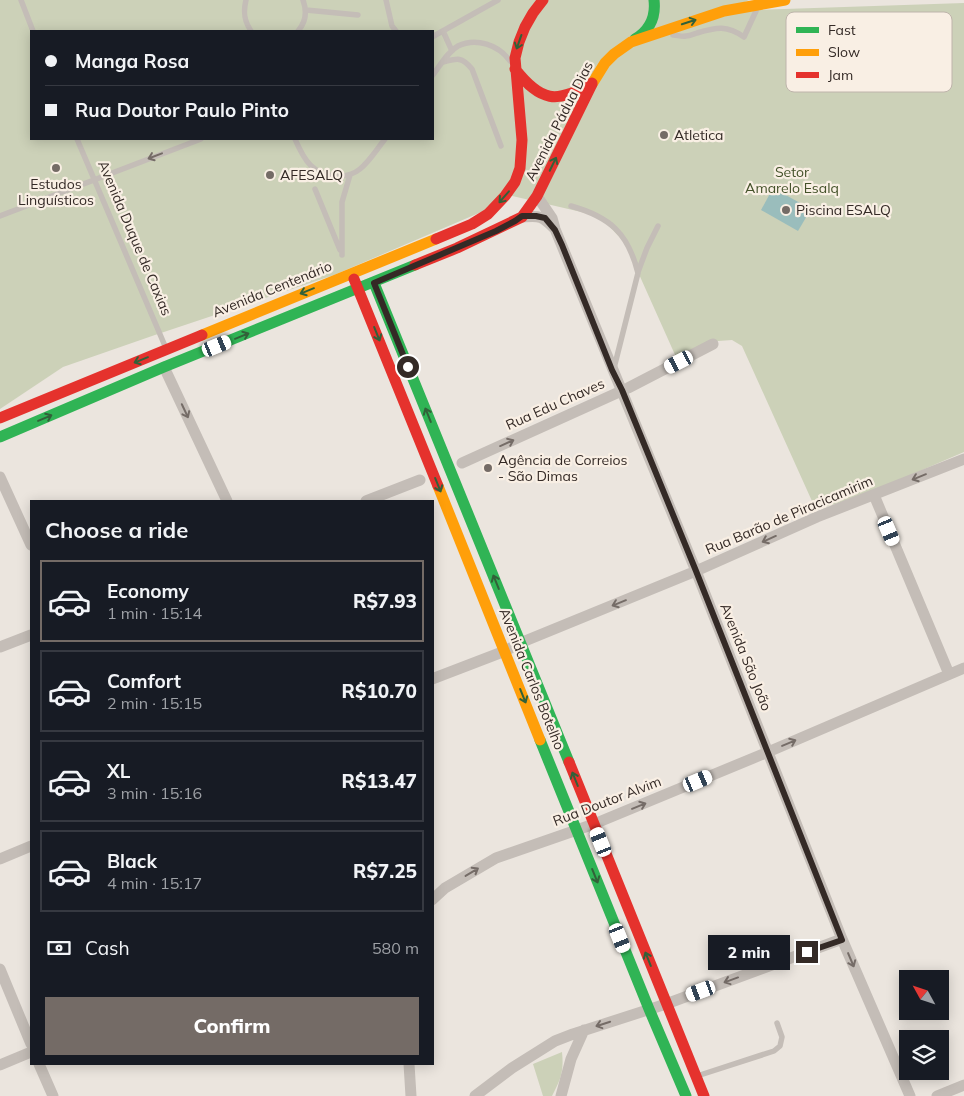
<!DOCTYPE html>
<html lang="en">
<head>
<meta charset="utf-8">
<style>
	:root { --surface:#171b24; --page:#242831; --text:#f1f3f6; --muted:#9ea1a6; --line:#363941; --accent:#746b66 }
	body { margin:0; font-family:Mulish,sans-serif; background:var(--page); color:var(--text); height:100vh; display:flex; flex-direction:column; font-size:19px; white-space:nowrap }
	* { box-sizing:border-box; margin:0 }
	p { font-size:16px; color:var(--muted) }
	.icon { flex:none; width:28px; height:28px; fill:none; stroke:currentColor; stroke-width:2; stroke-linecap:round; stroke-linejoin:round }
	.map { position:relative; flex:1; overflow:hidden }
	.details { position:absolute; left:30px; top:500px; width:404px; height:565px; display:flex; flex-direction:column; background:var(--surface); border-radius:0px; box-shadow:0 2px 12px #0003 }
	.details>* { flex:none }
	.hud { position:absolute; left:30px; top:30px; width:404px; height:110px; border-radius:0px; box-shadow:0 2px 12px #0003; display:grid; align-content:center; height:110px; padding:0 15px; background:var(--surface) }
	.needle { width:32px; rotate:310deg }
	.controls { position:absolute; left:899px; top:970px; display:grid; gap:10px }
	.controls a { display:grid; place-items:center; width:50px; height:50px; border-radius:0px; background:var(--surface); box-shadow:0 2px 12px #0003; font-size:25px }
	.end { position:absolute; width:22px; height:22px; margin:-11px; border:6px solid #342a26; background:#fff; box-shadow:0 0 0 2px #fff }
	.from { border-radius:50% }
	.bubble { position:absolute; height:35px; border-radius:0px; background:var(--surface); box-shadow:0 2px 12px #0003; font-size:16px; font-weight:800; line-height:35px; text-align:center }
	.car { position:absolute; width:15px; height:30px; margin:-15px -8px; border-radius:6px; box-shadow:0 0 4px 1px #0007; background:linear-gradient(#fff 24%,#345 0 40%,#fff 0 76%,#345 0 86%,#fff 0) }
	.hud b { display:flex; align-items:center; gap:18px; height:48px; font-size:19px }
	.hud b+b { border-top:1px solid var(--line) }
	.hud i { width:12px; height:12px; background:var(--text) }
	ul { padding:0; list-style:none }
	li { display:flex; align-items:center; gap:15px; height:82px; margin:0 10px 8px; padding:0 5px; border:2px solid var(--line); border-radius:0px }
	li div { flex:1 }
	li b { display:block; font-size:19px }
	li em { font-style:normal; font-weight:800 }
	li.on { border-color:var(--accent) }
	li>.icon { width:45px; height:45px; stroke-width:1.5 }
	h2 { padding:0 15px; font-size:22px; line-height:60px }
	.pay { display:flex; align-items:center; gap:12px; height:55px; padding:0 15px; font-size:19px }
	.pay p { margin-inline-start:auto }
	.button { display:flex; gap:10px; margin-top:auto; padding:10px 15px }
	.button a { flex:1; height:58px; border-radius:0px; background:var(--accent); color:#fff; font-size:20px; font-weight:800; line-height:58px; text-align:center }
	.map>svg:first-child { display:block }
</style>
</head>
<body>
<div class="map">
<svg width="964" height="1096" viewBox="0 0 964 1096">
	<rect width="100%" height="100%" fill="#ebe5de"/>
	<path fill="#ccd1b8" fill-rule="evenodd" d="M0,0H749L726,11L964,3V452L864,495L816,510L742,346L732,340L718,341L676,357L625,243L606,223L590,214L508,195L500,204L334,275L152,336L63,367L0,409ZM31,31H432V139H31Z
		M562,1052C564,1071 561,1079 552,1096H543L533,1064Z"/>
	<path fill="#9abdbc" d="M773,188L811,209L798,231L761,210Z"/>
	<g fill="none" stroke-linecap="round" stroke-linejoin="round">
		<path stroke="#c4bdb7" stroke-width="5.5" d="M21,0L33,31
			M246,0C243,12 244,21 251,31
			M386,0L392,26L396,31
			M306,10L358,15
			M298,31C306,22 307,11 303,0
			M443,31L452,51
			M673,35C677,35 682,37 686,36C689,36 694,34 697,33C717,27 727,25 744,37L756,11
			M432,37L498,0
			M443,62C458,58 462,57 472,69L501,146
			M432,76C440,66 447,52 458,46C476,37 499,45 510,61
			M77,139L165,346
			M295,139C304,160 313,176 339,176C346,176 354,174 360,169C370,161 377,149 385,139
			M315,189L340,250
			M571,206C610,217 628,233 638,273L614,368
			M0,216L201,139
			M342,255V202L350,175
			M638,272L647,248L658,226
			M697,1076L774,1051L780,1046L782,1037L777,1023"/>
		<path stroke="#c4bdb7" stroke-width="11" d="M537,196L552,218L555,229L696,571L842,939L910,1096
			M522,217C540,216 541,215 554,228
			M164,367L227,501
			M462,463L628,388L713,344
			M0,477L31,545
			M874,495L949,674
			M366,501L420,480
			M0,647L31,635
			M432,679L505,651L520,643L696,571L817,517L964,459
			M0,859L31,846
			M432,900L445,888L496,858L594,824L768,752L964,668
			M0,969L31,1044
			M39,1064L53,1096
			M409,1064L411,1096
			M0,1065L31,1052
			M475,1096L512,1068L555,1041L573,1034L666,1004L842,939
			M561,1096L571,1059L584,1030
			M937,1096L964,1085"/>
		<path stroke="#30b455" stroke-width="11" d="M635,39C650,30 656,17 654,0
			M374,283L569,762
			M0,437L164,367L415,265
			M540,740L649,1009L686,1096"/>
		<path stroke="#ff9f0a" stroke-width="11" d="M592,84L605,63L614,54L631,42L724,11L785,0
			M202,335L436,239
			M438,486L540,740"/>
		<path stroke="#e5322d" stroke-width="11" d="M515,69C541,102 556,104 592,83
			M436,239L472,224L488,214L505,196L515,182L520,168L522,140L515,58L519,42L525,27L533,13L543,0
			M415,265L457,248L522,217L537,196L592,84
			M354,279L438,486
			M0,418L202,335
			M569,762L704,1096"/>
	</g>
	<defs><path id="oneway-shaft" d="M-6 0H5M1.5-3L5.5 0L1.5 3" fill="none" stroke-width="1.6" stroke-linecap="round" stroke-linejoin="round" transform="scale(1.25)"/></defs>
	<g stroke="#326139">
		<use href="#oneway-shaft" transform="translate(689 22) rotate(-18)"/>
		<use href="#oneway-shaft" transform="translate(519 42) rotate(109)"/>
		<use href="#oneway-shaft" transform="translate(553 164) rotate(-64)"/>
		<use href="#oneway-shaft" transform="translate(504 197) rotate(131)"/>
		<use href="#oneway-shaft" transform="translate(307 291) rotate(158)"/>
		<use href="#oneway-shaft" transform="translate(377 334) rotate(68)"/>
		<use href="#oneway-shaft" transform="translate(242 336) rotate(-22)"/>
		<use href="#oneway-shaft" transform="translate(141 360) rotate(158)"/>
		<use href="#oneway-shaft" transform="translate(428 415) rotate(-112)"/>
		<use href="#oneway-shaft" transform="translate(45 418) rotate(-23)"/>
		<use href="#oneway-shaft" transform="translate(438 485) rotate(68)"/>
		<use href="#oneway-shaft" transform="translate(496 582) rotate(-112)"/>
		<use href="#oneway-shaft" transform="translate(523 696) rotate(68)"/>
		<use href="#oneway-shaft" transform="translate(575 779) rotate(-112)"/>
		<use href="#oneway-shaft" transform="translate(595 876) rotate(68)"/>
		<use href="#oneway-shaft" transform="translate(648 959) rotate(-112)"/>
	</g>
	<g stroke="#756c67">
		<use href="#oneway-shaft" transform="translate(155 156) rotate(159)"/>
		<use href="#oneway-shaft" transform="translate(185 411) rotate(65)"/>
		<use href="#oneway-shaft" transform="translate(507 443) rotate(-24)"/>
		<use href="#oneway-shaft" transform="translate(919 477) rotate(158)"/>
		<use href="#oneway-shaft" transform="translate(769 539) rotate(156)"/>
		<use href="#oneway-shaft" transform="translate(619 603) rotate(158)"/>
		<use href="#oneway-shaft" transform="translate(789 743) rotate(-23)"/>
		<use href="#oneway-shaft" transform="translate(639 806) rotate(-22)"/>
		<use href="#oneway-shaft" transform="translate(472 872) rotate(-31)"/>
		<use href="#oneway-shaft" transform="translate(851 960) rotate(67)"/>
		<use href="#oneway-shaft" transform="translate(731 980) rotate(160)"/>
		<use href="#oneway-shaft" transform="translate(603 1024) rotate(162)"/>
	</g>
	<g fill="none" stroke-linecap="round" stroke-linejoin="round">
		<path stroke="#342a26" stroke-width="6" d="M408,367L374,283L496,231L515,221L522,216H536L545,218L555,230L562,245L612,370L622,390L696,571L842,940L807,952"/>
	</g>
	<g fill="#746b66" stroke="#f9efe4" stroke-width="2">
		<circle cx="664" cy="135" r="5"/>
		<circle cx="56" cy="168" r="5"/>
		<circle cx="270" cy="175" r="5"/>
		<circle cx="786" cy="210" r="5"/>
		<circle cx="488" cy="468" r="5"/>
	</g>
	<g text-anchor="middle" stroke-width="4.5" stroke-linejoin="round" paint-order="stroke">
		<g font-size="14" fill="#342a26" stroke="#f9efe4">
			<text transform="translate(559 121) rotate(-63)" y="5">Avenida Pádua Dias</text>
			<text transform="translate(135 238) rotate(67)" y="5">Avenida Duque de Caxias</text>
			<text transform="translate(272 289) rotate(-22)" y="5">Avenida Centenário</text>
			<text transform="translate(555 404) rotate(-24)" y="5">Rua Edu Chaves</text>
			<text transform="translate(789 515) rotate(-23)" y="5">Rua Barão de Piracicamirim</text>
			<text transform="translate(746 657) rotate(68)" y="5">Avenida São João</text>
			<text transform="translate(532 679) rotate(68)" y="5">Avenida Carlos Botelho</text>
			<text transform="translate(607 801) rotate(-21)" y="5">Rua Doutor Alvim</text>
		</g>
		<g font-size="14" fill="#342a26" stroke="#f9efe4" text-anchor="start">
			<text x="674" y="140">Atletica</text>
			<text x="280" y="180">AFESALQ</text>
			<text x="56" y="189" text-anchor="middle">Estudos<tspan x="56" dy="16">Linguísticos</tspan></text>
			<text x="796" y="215">Piscina ESALQ</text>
			<text x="498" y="465">Agência de Correios<tspan x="498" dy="16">- São Dimas</tspan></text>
		</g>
		<g font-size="14" fill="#44522a" stroke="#f9efe4">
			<text x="792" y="177">Setor<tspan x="792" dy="16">Amarelo Esalq</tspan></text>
		</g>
	</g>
	<rect x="786" y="12" width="166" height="80" rx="8" fill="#f9efe4" stroke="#beb4ab" stroke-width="1"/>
	<rect x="796" y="27" width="23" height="6" fill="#30b455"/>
	<rect x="796" y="49" width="23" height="7" fill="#ff9f0a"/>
	<rect x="796" y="72" width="23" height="6" fill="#e5322d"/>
	<g font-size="14" fill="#342a26">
		<text x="828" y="35">Fast</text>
		<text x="828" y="57">Slow</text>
		<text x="828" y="80">Jam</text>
	</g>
</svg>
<div class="controls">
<a><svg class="needle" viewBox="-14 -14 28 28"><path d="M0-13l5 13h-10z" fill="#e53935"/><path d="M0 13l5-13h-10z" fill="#9ea1a6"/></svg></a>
<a><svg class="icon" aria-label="layers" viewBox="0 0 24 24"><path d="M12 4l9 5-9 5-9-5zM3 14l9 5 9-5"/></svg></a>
</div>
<i class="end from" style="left:408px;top:367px"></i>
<i class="end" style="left:807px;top:952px"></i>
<div class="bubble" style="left:708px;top:935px;width:82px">2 min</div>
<i class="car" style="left:217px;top:346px;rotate:68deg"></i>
<i class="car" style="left:679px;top:362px;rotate:243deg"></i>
<i class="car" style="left:889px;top:531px;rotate:157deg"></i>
<i class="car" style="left:698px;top:781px;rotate:67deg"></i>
<i class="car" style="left:601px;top:842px;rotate:338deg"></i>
<i class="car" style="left:620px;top:938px;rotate:158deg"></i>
<i class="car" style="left:701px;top:991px;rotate:250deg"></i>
<div class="hud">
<b><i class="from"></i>Manga Rosa</b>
<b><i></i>Rua Doutor Paulo Pinto</b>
</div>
<section class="details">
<h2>Choose a ride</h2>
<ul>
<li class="on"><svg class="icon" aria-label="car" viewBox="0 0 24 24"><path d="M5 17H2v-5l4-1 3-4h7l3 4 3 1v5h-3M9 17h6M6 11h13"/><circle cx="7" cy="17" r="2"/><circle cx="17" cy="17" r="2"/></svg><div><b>Economy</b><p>1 min · 15:14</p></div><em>R$7.93</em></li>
<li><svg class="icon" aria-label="car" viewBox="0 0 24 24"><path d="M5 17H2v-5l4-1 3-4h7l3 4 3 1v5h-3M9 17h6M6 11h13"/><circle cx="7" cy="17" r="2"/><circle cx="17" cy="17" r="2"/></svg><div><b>Comfort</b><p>2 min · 15:15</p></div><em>R$10.70</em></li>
<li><svg class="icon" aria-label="car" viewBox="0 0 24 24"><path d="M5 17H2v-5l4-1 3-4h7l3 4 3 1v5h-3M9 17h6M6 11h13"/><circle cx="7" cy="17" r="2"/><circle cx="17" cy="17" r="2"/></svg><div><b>XL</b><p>3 min · 15:16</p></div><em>R$13.47</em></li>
<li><svg class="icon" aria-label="car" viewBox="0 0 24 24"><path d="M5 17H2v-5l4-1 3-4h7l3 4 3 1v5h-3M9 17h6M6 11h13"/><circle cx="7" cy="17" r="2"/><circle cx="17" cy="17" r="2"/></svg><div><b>Black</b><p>4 min · 15:17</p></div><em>R$7.25</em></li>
</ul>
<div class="pay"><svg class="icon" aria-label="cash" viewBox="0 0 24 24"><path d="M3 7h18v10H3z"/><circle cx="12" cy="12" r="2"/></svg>Cash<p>580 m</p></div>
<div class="button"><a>Confirm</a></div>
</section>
</div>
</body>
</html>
